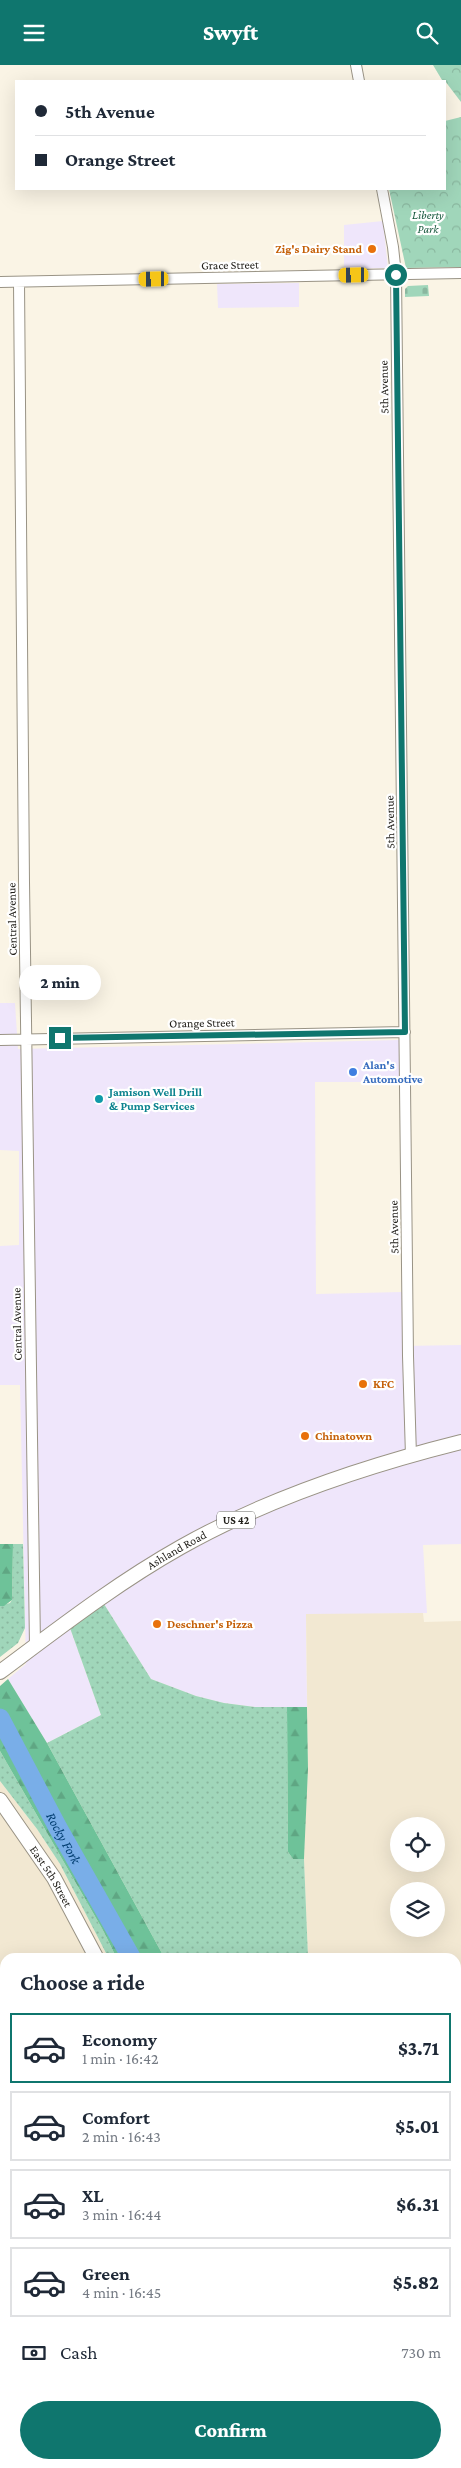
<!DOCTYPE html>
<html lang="en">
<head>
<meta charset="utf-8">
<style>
	:root { --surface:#fff; --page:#f6f6f7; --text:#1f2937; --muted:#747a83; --line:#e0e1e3; --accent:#0f766e }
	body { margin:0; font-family:"Crimson Pro",serif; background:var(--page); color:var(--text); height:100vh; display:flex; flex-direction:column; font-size:19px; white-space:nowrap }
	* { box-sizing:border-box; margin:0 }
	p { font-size:16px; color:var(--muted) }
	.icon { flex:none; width:28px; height:28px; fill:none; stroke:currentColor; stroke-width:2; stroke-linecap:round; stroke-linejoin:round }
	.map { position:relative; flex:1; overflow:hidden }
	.sheet { position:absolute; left:0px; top:1888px; width:461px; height:516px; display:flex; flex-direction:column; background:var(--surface); border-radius:15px 15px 0 0; box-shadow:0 5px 20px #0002 }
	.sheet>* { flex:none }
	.hud { position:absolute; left:15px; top:15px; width:431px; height:110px; border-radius:0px; box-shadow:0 5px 20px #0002; display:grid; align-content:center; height:110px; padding:0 20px; background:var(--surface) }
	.fabs { position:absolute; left:390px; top:1752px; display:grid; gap:10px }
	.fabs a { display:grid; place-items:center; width:55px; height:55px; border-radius:50%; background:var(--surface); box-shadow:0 5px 20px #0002; font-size:25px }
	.end { position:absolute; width:22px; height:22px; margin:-11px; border:6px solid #0f766e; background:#fff; box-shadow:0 0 0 2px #fff }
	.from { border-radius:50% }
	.bubble { position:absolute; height:35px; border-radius:18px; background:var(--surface); box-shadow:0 5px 20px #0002; font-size:16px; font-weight:800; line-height:35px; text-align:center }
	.car { position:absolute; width:15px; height:30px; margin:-15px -8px; border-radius:6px; box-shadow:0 0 4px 1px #0007; background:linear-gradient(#f5c518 24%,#345 0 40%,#f5c518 0 76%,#345 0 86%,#f5c518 0) }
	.hud b { display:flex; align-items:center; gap:18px; height:48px; font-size:19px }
	.hud b+b { border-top:1px solid var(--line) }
	.hud i { width:12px; height:12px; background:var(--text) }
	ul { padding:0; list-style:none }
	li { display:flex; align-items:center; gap:15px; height:70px; margin:0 10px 8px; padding:0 10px; border:2px solid var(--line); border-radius:0px }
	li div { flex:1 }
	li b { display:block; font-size:19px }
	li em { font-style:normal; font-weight:800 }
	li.current { border-color:var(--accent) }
	li>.icon { width:45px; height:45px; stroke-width:1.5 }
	h2 { padding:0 20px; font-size:22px; line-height:60px }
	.pay { display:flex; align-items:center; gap:12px; height:55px; padding:0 20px; font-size:19px }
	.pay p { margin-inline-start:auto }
	.button { display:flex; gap:10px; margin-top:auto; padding:10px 20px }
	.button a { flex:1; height:58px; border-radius:30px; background:var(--accent); color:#fff; font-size:20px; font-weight:800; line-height:58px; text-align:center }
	header { display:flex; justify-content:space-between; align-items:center; height:65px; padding:0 20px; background:var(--accent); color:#fff; font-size:22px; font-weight:800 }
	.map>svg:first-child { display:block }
</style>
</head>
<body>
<header><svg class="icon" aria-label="menu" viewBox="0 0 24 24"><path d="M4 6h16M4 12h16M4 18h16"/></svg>Swyft<svg class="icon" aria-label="search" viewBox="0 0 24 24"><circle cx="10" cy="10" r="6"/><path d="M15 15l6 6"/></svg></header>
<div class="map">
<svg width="461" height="2403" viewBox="0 0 461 2403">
	<defs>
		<pattern id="grass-dots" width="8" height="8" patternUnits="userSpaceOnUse" patternTransform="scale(1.25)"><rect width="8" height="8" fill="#a0d6ba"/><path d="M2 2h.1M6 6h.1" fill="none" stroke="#8ab79f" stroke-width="1.8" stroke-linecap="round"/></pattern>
		<pattern id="forest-firs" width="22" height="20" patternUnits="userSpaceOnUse" patternTransform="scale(1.25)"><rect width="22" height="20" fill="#6ec299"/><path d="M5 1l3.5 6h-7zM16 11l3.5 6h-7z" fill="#5fa683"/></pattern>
		<pattern id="cemetery-stones" width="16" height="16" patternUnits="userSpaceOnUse" patternTransform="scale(1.25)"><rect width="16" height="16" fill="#a0d6ba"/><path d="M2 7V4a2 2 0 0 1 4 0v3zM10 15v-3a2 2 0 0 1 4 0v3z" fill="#8ab79f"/></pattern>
		<pattern id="park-crowns" width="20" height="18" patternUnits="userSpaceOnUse" patternTransform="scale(1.25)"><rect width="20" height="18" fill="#a0d6ba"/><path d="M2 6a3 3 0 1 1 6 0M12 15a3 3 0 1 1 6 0" fill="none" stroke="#8ab79f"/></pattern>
	</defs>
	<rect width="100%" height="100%" fill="#faf4e5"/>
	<path fill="#efe6fb" d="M383,156L388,203L344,204V160Z
		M299,218V242L218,243L217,219Z
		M0,938H15L18,984L399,975V1017H315L316,1229L402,1227L403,1281L461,1280V1479L423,1480L427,1548L306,1550L307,1642H255L224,1638L196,1631L151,1614L104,1539L70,1563L101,1650L47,1678L8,1614L26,1599L20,1320H0V1181L19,1180V1086L0,1085Z
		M224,2399H353L358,2403H224Z"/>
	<path fill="#f2e8d2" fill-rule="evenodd" d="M423,1548L424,1557L461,1556V2403H415L412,2399H456V1892H308L304,1794L308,1704L306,1549ZM399,1761H436V1799H399ZM399,1826H436V1864H399Z
		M0,1716L37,1764L60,1799L108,1892H5V2345L0,2394Z"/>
	<path fill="url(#grass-dots)" d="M13,1479H23L25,1563L18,1578L0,1592V1541L10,1538L12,1535Z
		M104,1539L151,1614L196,1631L224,1638L255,1642H287L288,1787L293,1794H304L308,1892H164L47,1678L101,1650L70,1563Z
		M0,1686L104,1867L116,1892H108L60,1799L37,1764L0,1716Z
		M5,2345V2399H224V2403H0Z"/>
	<path fill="url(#forest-firs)" d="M0,1479H13L12,1535L4,1541H0Z
		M8,1614L47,1678L164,1892H116L104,1867L0,1686V1621Z
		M287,1642H307L308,1704L304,1794H293L288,1787Z"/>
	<path fill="url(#cemetery-stones)" d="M428,220L429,231L405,232V224L408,221Z"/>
	<path fill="url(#park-crowns)" d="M433,0H461V37L445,16L442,15Z
		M461,52V202L406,203L389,124H445V56Z"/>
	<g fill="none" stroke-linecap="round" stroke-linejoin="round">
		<g stroke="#79aee8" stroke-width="19">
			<path id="s1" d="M0,1653L58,1763L131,1892"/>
			<path d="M367,2399L371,2403"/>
		</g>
		<g stroke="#999385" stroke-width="12">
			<path id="tertiary" d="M356,0L359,16
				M382,124L393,182L396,210L408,1291L411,1391
				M0,217L461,208
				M19,217L24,817L35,1581
				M0,975L405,967"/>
		</g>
		<g stroke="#999385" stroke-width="16">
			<g id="primary">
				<path id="s2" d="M0,1607C59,1563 117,1518 181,1482C268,1433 365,1401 461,1377"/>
				<path id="s3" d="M0,1735L54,1813L96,1892"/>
				<path d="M456,2249H461"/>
				<path d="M0,2255H5"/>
			</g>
		</g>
		<use href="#tertiary" stroke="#fff" stroke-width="10"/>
		<use href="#primary" stroke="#fff" stroke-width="14"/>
	</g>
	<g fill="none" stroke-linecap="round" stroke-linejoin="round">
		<path stroke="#0f766e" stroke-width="6" d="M60,973L405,967L396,210"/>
	</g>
	<g fill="#e8710a" stroke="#fff" stroke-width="2">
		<circle cx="372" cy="184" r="5"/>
		<circle cx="363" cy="1319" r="5"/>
		<circle cx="305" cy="1371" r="5"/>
		<circle cx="157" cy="1559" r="5"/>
	</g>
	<circle fill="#3f7fe0" stroke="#fff" stroke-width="2" cx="353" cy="1007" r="5"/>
	<circle fill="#0f9aa8" stroke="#fff" stroke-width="2" cx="99" cy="1034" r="5"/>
	<g text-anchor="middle" stroke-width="4.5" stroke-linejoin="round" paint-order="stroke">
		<rect fill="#fff" stroke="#63625e" stroke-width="1" x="217" y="1446.5" width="38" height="17" rx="4"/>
		<g font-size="11" font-weight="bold" fill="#201e19">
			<text x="236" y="1459">US 42</text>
		</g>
		<g font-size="12" font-style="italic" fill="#1a5a3f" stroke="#fff">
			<text x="428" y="154">Liberty<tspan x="428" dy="14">Park</tspan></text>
		</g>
		<g font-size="12" font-weight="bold" fill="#c56008" stroke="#fff" text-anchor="start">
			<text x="362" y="188" text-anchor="end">Zig's Dairy Stand</text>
			<text x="373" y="1323">KFC</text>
			<text x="315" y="1375">Chinatown</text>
			<text x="167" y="1563">Deschner's Pizza</text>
		</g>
		<g font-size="12" fill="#201e19" stroke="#fff">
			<text transform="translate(230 200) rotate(-1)" y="4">Grace Street</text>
			<text transform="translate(384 322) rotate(-91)" y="4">5th Avenue</text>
			<text transform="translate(390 757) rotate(-91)" y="4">5th Avenue</text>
			<text transform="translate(12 854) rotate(-91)" y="4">Central Avenue</text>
			<text transform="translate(202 958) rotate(-1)" y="4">Orange Street</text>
			<text transform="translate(394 1162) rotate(-91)" y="4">5th Avenue</text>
			<text transform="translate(17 1259) rotate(-91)" y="4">Central Avenue</text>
			<text dy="4" stroke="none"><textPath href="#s2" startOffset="215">Ashland Road</textPath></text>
			<text dy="4" stroke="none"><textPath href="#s3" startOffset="92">East 5th Street</textPath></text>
		</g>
		<g font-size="12" font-weight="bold" fill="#366cbe" stroke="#fff" text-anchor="start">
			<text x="363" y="1004">Alan's<tspan x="363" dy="14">Automotive</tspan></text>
		</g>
		<g font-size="12" font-weight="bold" fill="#0d838f" stroke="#fff" text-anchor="start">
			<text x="109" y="1031">Jamison Well Drill<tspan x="109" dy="14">&amp; Pump Services</tspan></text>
		</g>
		<g font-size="14" font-style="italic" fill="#003d70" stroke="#fff">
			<text dy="5" stroke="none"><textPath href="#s1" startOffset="136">Rocky Fork</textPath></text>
		</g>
	</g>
</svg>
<div class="fabs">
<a><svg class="icon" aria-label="locate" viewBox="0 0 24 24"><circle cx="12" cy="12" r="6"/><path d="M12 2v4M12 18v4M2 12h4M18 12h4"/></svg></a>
<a><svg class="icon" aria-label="layers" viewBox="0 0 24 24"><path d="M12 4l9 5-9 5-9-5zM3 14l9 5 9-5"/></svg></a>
</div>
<i class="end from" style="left:396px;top:210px"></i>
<i class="end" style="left:60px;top:973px"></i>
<div class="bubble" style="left:19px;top:900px;width:82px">2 min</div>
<i class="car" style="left:354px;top:210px;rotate:269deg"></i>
<i class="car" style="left:154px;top:214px;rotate:269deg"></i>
<div class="hud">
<b><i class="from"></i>5th Avenue</b>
<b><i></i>Orange Street</b>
</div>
<section class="sheet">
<h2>Choose a ride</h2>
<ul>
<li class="current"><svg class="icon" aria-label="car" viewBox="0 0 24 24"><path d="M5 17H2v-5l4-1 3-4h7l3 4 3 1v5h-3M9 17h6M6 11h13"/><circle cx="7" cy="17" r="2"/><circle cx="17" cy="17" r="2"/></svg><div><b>Economy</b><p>1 min · 16:42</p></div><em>$3.71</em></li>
<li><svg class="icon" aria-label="car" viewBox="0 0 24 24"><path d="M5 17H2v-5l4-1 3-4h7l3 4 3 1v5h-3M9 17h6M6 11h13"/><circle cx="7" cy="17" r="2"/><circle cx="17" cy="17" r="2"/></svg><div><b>Comfort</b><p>2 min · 16:43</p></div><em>$5.01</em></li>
<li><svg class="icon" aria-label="car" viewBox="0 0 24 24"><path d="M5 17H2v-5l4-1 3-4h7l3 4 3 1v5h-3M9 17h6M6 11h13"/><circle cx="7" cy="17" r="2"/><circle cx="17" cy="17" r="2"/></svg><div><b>XL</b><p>3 min · 16:44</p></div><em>$6.31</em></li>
<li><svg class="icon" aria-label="car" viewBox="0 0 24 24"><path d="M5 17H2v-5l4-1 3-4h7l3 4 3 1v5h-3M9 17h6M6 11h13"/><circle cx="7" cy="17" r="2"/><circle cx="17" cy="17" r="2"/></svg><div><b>Green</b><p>4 min · 16:45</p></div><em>$5.82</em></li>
</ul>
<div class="pay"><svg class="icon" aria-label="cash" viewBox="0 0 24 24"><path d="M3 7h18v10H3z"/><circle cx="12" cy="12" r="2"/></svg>Cash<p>730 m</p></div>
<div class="button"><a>Confirm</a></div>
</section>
</div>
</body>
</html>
